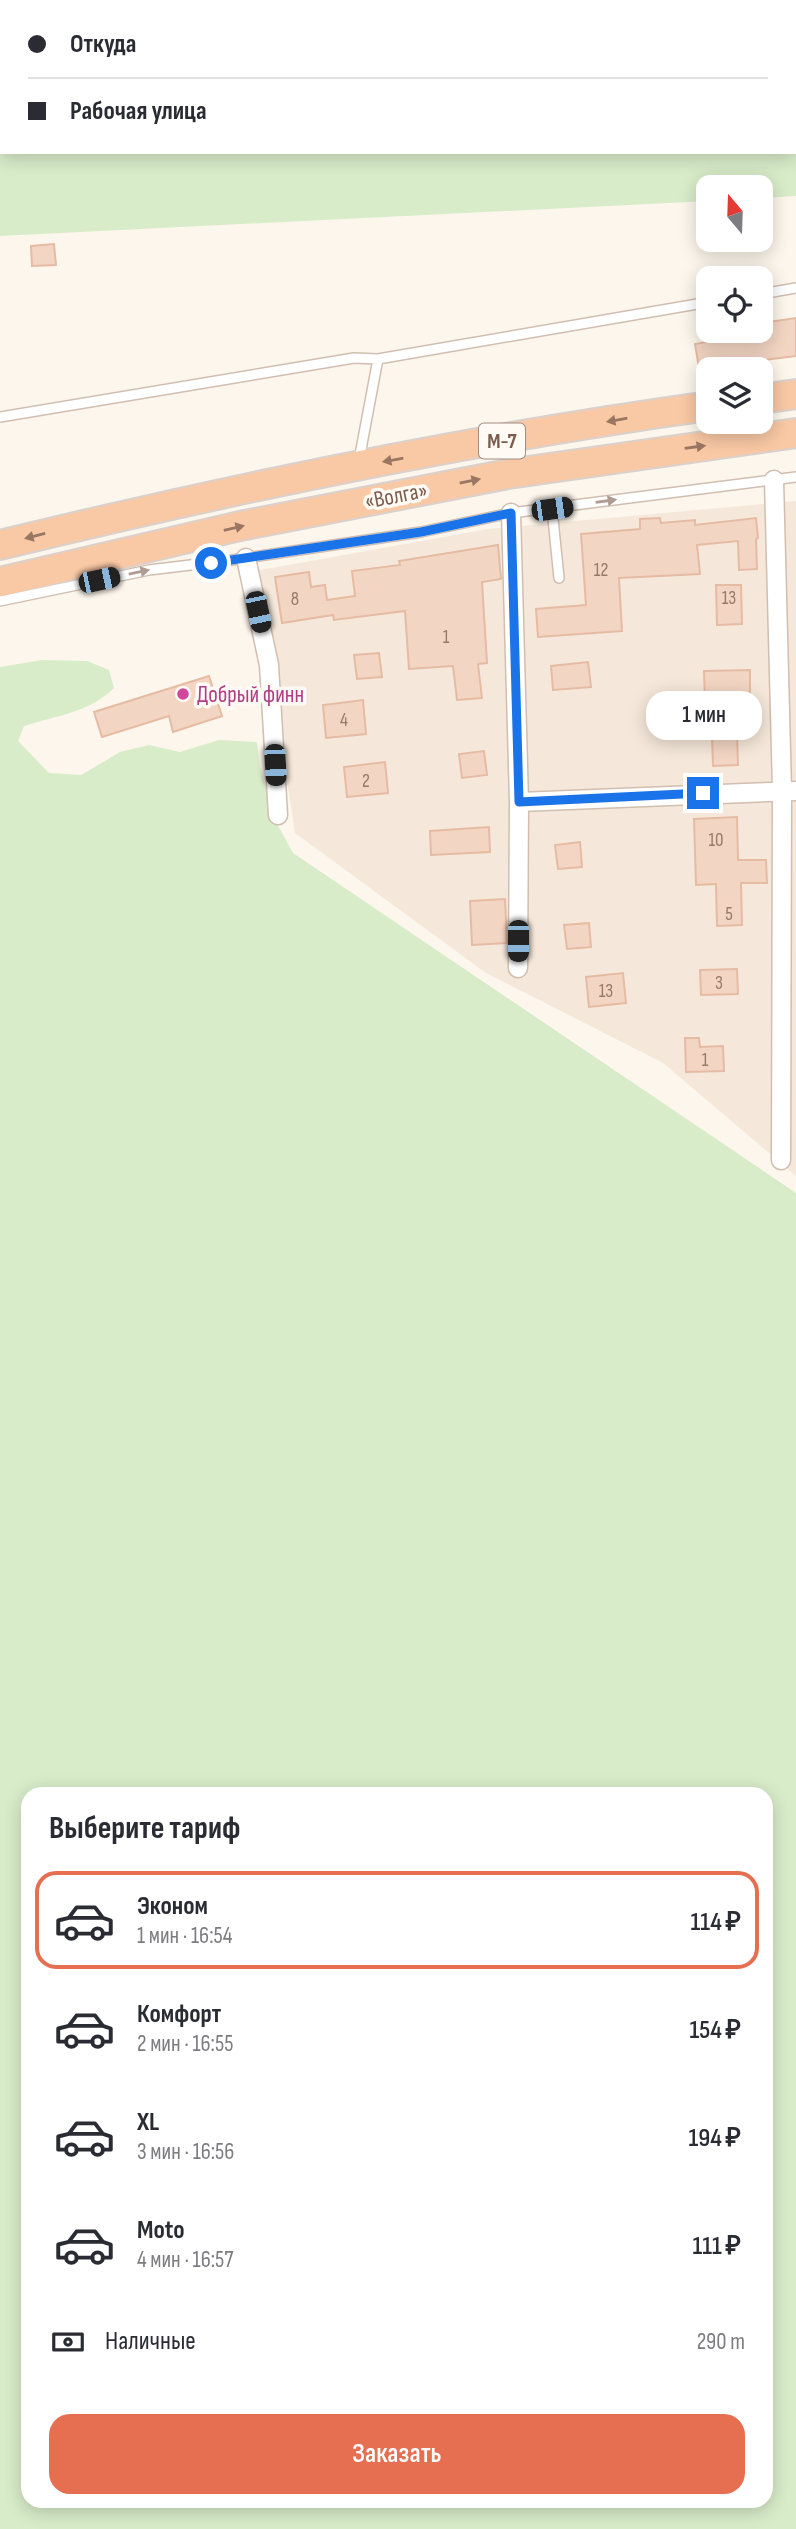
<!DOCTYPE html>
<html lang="ru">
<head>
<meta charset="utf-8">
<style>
	:root { --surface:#fff; --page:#f7f7f7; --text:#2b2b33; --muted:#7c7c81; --line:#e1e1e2; --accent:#e76f51 }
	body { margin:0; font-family:"Sofia Sans Condensed",sans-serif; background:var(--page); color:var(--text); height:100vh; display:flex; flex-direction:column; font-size:26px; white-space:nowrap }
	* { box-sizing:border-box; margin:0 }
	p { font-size:23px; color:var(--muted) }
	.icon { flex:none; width:38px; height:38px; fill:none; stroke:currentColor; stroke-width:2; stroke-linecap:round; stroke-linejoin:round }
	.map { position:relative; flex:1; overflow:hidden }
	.side { position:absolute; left:21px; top:1787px; width:752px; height:721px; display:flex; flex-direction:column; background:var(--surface); border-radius:21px; box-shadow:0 4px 18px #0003 }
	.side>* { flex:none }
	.top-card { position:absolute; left:0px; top:0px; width:796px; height:154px; box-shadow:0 4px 18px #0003; display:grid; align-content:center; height:154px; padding:0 28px; background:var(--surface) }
	.needle { width:46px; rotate:341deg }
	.controls { position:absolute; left:696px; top:175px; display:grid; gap:14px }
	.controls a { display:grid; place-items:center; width:77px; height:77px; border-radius:14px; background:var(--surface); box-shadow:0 4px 18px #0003; font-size:35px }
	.end { position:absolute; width:32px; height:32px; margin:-16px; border:9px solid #1a73e8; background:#fff; box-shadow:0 0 0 4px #fff }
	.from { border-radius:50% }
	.bubble { position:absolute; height:49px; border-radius:21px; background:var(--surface); box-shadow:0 4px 18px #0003; font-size:23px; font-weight:600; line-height:49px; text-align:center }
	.car { position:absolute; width:21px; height:42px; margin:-21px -10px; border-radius:9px; box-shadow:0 0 5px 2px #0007; background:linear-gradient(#222 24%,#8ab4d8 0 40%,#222 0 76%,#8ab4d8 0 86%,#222 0) }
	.top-card b { display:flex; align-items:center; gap:24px; height:66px; font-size:26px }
	.top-card b+b { border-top:2px solid var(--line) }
	.top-card i { width:18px; height:18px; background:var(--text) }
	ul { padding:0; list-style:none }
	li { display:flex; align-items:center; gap:21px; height:98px; margin:0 14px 10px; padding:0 14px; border:4px solid transparent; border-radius:21px }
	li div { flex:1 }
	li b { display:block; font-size:26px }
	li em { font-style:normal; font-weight:600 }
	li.active { border-color:var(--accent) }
	li>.icon { width:63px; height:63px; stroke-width:1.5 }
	h2 { padding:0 28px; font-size:32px; line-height:84px }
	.pay { display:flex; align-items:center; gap:18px; height:77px; padding:0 28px; font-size:26px }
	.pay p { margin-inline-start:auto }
	.cta { display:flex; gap:14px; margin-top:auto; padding:14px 28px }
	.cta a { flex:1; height:80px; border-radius:21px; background:var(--accent); color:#fff; font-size:28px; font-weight:600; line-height:80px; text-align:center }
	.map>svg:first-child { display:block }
</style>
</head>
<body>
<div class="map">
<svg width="796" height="2529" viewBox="0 0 796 2529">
	<rect width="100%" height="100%" fill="#fdf6ec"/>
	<path fill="#f5e8da" d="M796,501V1176L663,1063L486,973L295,833L255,571L488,529Z"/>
	<path fill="#d8ecc9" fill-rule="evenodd" d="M0,0H796V196L761,198V187H709V201L0,236ZM2,2H794V152H2Z
		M42,660L87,661L109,670L114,688C90,712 56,716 24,726L18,741L49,773L81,775L120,752L149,745L180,752L219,740L257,742L260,767L276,822L293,853L796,1193V2529H0V667ZM28,1794H766V2501H28Z"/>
	<path fill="#f3d5c3" stroke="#e6bba3" stroke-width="2" d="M54,244L56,265L32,266L31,246Z
		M796,318V356L699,368L695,344L770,331L768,322Z
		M660,518L661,523L695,520V525L756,518L758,538L756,539L757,569L739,570L738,541L697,545L700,574L619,578L622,631L538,637L536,609L586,605L581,534L640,529V519Z
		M498,545L501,579L482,582L487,663L478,664L482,698L457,700L453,666L409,669L405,611L334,620L333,615L282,623L275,577L309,572L311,587L325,585L327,600L355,596L352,571L400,565L399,561Z
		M716,585H741L742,624L717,625Z
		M379,653L382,677L357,679L354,655Z
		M588,662L591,687L553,690L551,666Z
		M750,670V703H736L738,765L713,766L711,704H705L704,671Z
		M209,676L222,716L173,732L169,716L102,737L94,712Z
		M363,700L366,734L326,738L323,705Z
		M484,751L487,775L462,778L459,754Z
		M385,762L388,793L347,797L344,767Z
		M737,817L738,860H766L767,883H741L742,925L717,926L716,884L696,885L694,819Z
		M489,827L490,852L431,855L430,831Z
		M580,842L582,867L558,869L555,845Z
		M505,899L507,943L472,945L470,901Z
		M589,923L591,947L567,949L564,925Z
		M737,969L738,994L701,995L700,970Z
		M623,973L626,1003L589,1007L586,977Z
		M685,1038H699L700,1047L723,1046L724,1071L686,1072Z"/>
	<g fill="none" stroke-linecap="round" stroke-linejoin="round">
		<g stroke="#d1beb0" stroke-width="12">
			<path id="service" d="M774,0L776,2
				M794,50L796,56
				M794,73H796
				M0,110H2
				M761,294L796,288
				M0,417L354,358L378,359L709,302
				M359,460L378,359
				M552,509L559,578
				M0,601L149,570L232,560L421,532L511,513L796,477"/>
		</g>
		<g stroke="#d1beb0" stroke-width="21">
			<path id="minor" d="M774,480L782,790L781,1160
				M511,513L519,802L518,968
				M246,558L269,665L278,815
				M519,802L796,791"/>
		</g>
		<g stroke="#dad1cd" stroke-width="32">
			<path id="trunk" d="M761,399L796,394
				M0,545C234,488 470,439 709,406
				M0,582L240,526L508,474L796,433"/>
		</g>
		<use href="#service" stroke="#fff" stroke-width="9"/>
		<use href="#minor" stroke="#fff" stroke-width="18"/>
		<use href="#trunk" stroke="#f9c8a4" stroke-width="28"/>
	</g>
	<defs><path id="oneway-solid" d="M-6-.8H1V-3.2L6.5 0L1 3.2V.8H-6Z" transform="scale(1.75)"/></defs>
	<g fill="#9a7763">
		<use href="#oneway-solid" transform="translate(617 420) rotate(170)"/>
		<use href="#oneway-solid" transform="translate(695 447) rotate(-8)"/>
		<use href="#oneway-solid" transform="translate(393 460) rotate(170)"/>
		<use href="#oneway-solid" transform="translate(470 481) rotate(-11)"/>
		<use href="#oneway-solid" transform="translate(234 528) rotate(-13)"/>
		<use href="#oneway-solid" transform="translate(35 536) rotate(166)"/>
	</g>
	<g fill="#af9d94">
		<use href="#oneway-solid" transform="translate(606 501) rotate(-8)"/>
		<use href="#oneway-solid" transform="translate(139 572) rotate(-11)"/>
	</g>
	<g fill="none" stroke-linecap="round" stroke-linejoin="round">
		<path stroke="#1a73e8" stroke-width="9" d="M211,563L421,532L511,513L519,802L703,793"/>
	</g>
	<circle fill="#d1479c" stroke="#fffaf3" stroke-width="2.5" cx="183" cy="694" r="7"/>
	<g text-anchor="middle" stroke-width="7" stroke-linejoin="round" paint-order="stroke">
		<g font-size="19" fill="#987a6a">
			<text x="601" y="576">12</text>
			<text x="729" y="604">13</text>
			<text x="295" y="605">8</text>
			<text x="446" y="643">1</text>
			<text x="344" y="726">4</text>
			<text x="366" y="787">2</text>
			<text x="716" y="846">10</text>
			<text x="729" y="920">5</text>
			<text x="719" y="989">3</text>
			<text x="606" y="997">13</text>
			<text x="705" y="1066">1</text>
		</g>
		<rect fill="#fffaf3" stroke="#a28b7f" stroke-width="2" x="479" y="423.5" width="46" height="35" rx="5"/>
		<g font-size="21" font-weight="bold" fill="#7a5c4d">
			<text x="502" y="448">М-7</text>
		</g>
		<g font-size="23" fill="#7a5c4d" stroke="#fffaf3">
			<text transform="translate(396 495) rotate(-11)" y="8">«Волга»</text>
		</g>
		<g font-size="23" fill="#b23c85" stroke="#fffaf3" text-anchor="start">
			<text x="197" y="702">Добрый финн</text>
		</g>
	</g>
</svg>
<div class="controls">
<a><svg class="needle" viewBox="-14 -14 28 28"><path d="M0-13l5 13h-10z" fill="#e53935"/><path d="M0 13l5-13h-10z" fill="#7c7c81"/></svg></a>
<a><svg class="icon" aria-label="locate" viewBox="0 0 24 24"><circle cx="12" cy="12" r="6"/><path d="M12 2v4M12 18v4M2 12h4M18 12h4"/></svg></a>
<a><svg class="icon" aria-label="layers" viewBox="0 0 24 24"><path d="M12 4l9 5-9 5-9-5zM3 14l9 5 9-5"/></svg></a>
</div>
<i class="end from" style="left:211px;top:563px"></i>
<i class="end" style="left:703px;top:793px"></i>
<div class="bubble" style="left:646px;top:691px;width:116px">1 мин</div>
<i class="car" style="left:552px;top:509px;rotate:82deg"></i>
<i class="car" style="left:99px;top:580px;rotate:78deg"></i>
<i class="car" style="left:258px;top:612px;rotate:168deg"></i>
<i class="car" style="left:275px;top:765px;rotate:177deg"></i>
<i class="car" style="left:518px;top:941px;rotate:180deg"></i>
<div class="top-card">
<b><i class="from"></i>Откуда</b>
<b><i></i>Рабочая улица</b>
</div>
<section class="side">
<h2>Выберите тариф</h2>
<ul>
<li class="active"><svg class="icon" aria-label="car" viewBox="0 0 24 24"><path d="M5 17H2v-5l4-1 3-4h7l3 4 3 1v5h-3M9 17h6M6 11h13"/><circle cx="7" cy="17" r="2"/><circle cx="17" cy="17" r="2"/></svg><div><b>Эконом</b><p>1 мин · 16:54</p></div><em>114 ₽</em></li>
<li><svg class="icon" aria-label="car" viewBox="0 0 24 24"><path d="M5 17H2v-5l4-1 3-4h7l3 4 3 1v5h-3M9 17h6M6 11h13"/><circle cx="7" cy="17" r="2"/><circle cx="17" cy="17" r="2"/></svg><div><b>Комфорт</b><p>2 мин · 16:55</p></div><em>154 ₽</em></li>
<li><svg class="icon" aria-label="car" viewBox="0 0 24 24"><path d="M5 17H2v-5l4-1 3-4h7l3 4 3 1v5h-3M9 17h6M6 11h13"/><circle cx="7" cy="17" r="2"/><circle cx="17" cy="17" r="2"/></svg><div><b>XL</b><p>3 мин · 16:56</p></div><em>194 ₽</em></li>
<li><svg class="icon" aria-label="car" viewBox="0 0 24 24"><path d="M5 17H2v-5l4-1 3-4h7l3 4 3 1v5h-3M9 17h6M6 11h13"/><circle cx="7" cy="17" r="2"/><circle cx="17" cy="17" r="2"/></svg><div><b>Moto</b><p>4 мин · 16:57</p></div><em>111 ₽</em></li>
</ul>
<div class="pay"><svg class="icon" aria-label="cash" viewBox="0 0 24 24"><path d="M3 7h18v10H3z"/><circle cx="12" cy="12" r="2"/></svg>Наличные<p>290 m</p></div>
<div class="cta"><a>Заказать</a></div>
</section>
</div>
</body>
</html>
